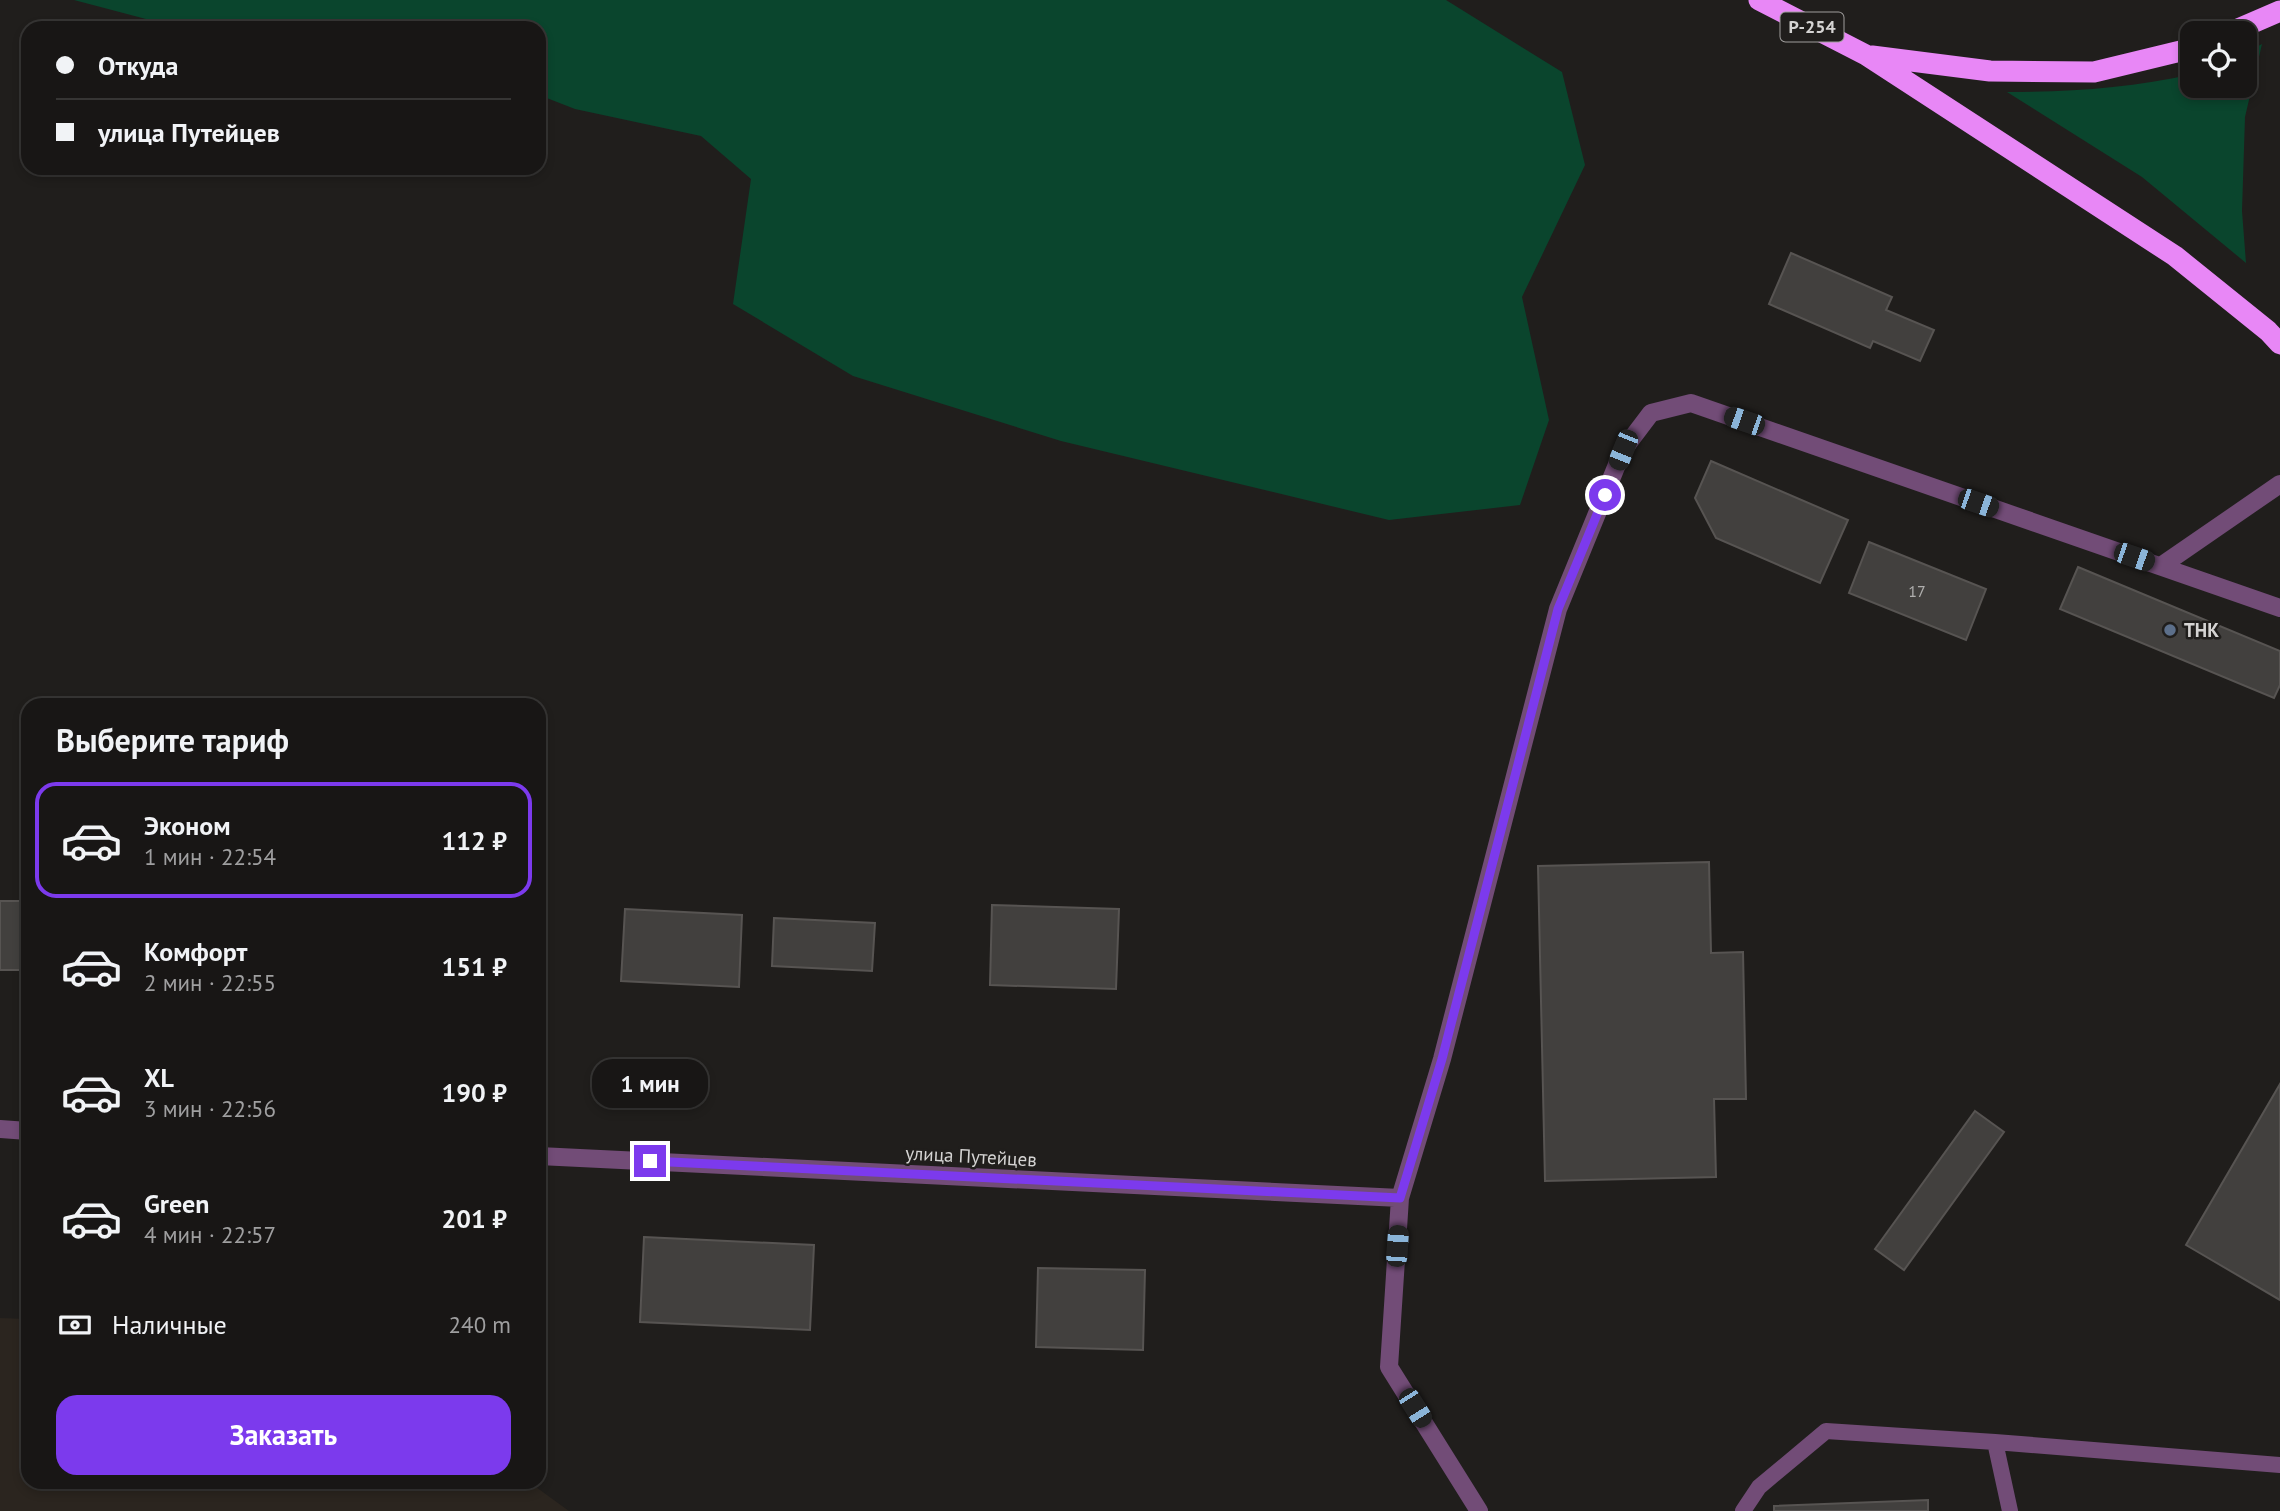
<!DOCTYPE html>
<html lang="ru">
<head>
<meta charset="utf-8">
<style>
	:root { --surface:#181615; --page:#252322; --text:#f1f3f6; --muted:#9f9fa0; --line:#363534; --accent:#7c3aed }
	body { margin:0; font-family:"PT Sans",sans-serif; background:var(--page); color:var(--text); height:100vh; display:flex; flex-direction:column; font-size:26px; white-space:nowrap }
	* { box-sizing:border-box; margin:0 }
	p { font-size:23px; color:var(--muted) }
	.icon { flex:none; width:38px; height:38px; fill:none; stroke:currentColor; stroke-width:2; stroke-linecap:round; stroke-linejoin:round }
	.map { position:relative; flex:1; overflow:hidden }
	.sheet { position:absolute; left:21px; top:698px; width:525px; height:791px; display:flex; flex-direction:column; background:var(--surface); border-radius:21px; box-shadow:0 4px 10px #0003,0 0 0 2px var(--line) }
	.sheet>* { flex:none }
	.guide { position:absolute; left:21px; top:21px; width:525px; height:154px; border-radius:21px; box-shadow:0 4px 10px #0003,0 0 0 2px var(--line); display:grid; align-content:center; height:154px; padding:0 35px; background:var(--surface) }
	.controls { position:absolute; left:2180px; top:21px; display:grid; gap:14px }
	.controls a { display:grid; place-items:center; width:77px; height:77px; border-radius:14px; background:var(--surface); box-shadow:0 4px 10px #0003,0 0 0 2px var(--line); font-size:35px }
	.end { position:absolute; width:32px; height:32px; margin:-16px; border:9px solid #7c3aed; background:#fff; box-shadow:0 0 0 4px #fff }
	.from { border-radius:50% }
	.bubble { position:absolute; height:49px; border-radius:21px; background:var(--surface); box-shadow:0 4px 10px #0003,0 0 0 2px var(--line); font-size:23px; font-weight:700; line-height:49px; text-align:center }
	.car { position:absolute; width:21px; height:42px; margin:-21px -10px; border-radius:9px; box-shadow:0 0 5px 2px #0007; background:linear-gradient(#222 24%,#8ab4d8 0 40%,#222 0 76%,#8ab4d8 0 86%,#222 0) }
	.guide b { display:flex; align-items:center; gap:24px; height:66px; font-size:26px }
	.guide b+b { border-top:2px solid var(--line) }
	.guide i { width:18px; height:18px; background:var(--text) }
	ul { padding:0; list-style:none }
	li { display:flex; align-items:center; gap:21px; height:116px; margin:0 14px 10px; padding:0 21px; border:4px solid transparent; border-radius:21px }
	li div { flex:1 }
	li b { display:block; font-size:26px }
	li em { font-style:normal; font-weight:700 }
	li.active { border-color:var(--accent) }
	li>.icon { width:63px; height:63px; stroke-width:1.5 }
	h2 { padding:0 35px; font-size:32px; line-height:84px }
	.pay { display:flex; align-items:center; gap:18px; height:77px; padding:0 35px; font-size:26px }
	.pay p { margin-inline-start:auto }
	.cta { display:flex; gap:14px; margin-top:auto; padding:14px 35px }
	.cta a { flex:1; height:80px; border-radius:21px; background:var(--accent); color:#fff; font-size:28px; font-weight:700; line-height:80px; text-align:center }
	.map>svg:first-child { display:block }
</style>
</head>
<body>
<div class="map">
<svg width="2280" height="1511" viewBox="0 0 2280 1511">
	<rect width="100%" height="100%" fill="#201e1c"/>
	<path fill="#2b251f" d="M0,1318L28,1319V1482H529L569,1511H0Z"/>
	<path fill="#0a452d" d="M74,0H1446L1562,72L1585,165L1522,297L1549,420L1520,505L1389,520L1061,441L853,376L733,304L751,179L701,136L575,109L539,95V28H180Z
		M2262,44L2245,117L2242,211L2246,263L2142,177L2007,92C2070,92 2131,88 2193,74V86H2245V53Z"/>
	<path fill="#42403e" stroke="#575452" stroke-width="2" d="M1791,253L1892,297L1886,310L1934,330L1920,361L1873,341L1870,348L1769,304Z
		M1711,461L1848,520L1820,583L1716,538L1695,498Z
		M1869,542L1986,589L1966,640L1849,593Z
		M2078,567L2280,651V685L2274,698L2060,609Z
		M1709,862L1711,953L1743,952L1746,1099H1714L1716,1177L1545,1181L1538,866Z
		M0,901H22L21,970H0Z
		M992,905L1119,909L1116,989L990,985Z
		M625,909L742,915L739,987L621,981Z
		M774,918L875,923L872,971L772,966Z
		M2280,1084V1300L2186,1245Z
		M1975,1111L2004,1132L1904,1270L1875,1249Z
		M644,1237L814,1245L810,1330L640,1322Z
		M1038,1268L1145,1270L1143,1350L1036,1347Z
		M1928,1500V1511H1774V1506Z"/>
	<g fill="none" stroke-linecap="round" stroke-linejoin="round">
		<path stroke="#724c77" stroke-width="16" d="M1995,1442L2010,1511
			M1743,1511L1759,1487L1826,1431L1995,1442L2280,1465"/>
		<path stroke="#724c77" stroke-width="18" d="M2161,566L2280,484
			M0,1129L28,1131
			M539,1156L1400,1198
			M1479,1511L1389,1367L1400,1198L1442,1059L1558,609L1623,450L1651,413L1691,403L2280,608"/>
		<path stroke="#e887f6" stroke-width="21" d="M1759,0L1866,55L2175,256L2268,331L2280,344
			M2229,33L2280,11
			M1872,56L1990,71L2094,72L2193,48"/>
	</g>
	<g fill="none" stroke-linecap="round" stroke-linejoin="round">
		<path stroke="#7c3aed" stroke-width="9" d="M650,1161L1400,1198L1442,1059L1558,609L1605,495"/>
	</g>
	<circle fill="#5c6f8a" stroke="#201e1c" stroke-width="2.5" cx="2170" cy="630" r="7"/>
	<g text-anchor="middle" stroke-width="5" stroke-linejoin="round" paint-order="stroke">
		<g font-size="16" fill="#b0afae">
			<text x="1917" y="597">17</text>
		</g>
		<rect fill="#201e1c" stroke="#9f9d9c" stroke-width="2" x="1780.5" y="12.5" width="63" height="29" rx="5"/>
		<g font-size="18" font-weight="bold" fill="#d5d4d3">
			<text x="1812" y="33">Р-254</text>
		</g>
		<g font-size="19" font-weight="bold" fill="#d5d4d3" stroke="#201e1c" text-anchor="start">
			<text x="2184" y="637">ТНК</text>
		</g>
		<g font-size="19" fill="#d5d4d3" stroke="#201e1c">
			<text transform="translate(971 1156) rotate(3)" y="7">улица Путейцев</text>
		</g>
	</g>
</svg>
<div class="controls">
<a><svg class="icon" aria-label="locate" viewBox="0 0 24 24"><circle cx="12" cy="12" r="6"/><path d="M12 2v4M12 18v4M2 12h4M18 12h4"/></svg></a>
</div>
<i class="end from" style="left:1605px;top:495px"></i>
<i class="end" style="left:650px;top:1161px"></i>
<div class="bubble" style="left:592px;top:1059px;width:116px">1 мин</div>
<i class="car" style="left:1744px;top:421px;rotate:289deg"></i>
<i class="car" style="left:1623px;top:450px;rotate:202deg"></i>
<i class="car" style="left:1978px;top:503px;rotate:109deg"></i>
<i class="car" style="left:2134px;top:557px;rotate:109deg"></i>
<i class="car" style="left:1397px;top:1246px;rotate:4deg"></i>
<i class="car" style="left:1415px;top:1408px;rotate:148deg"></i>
<div class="guide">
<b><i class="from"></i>Откуда</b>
<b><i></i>улица Путейцев</b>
</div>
<section class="sheet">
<h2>Выберите тариф</h2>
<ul>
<li class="active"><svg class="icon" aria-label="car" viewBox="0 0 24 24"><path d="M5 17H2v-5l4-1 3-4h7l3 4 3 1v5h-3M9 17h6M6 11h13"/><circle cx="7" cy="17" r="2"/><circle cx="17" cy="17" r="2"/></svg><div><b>Эконом</b><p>1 мин · 22:54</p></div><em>112 ₽</em></li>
<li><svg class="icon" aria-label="car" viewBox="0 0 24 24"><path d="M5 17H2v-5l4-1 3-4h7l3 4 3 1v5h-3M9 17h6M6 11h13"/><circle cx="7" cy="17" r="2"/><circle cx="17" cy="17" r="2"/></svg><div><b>Комфорт</b><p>2 мин · 22:55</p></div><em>151 ₽</em></li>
<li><svg class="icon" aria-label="car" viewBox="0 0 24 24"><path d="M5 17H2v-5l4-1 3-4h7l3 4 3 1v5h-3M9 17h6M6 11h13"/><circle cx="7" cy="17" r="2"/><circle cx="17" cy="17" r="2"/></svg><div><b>XL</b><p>3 мин · 22:56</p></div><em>190 ₽</em></li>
<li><svg class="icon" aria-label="car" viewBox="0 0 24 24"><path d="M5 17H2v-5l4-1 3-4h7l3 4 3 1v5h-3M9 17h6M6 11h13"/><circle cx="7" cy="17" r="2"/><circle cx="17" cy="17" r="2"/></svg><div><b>Green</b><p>4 мин · 22:57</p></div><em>201 ₽</em></li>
</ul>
<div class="pay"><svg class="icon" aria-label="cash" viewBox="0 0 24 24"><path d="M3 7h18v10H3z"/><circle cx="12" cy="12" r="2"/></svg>Наличные<p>240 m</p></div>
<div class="cta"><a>Заказать</a></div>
</section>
</div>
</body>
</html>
